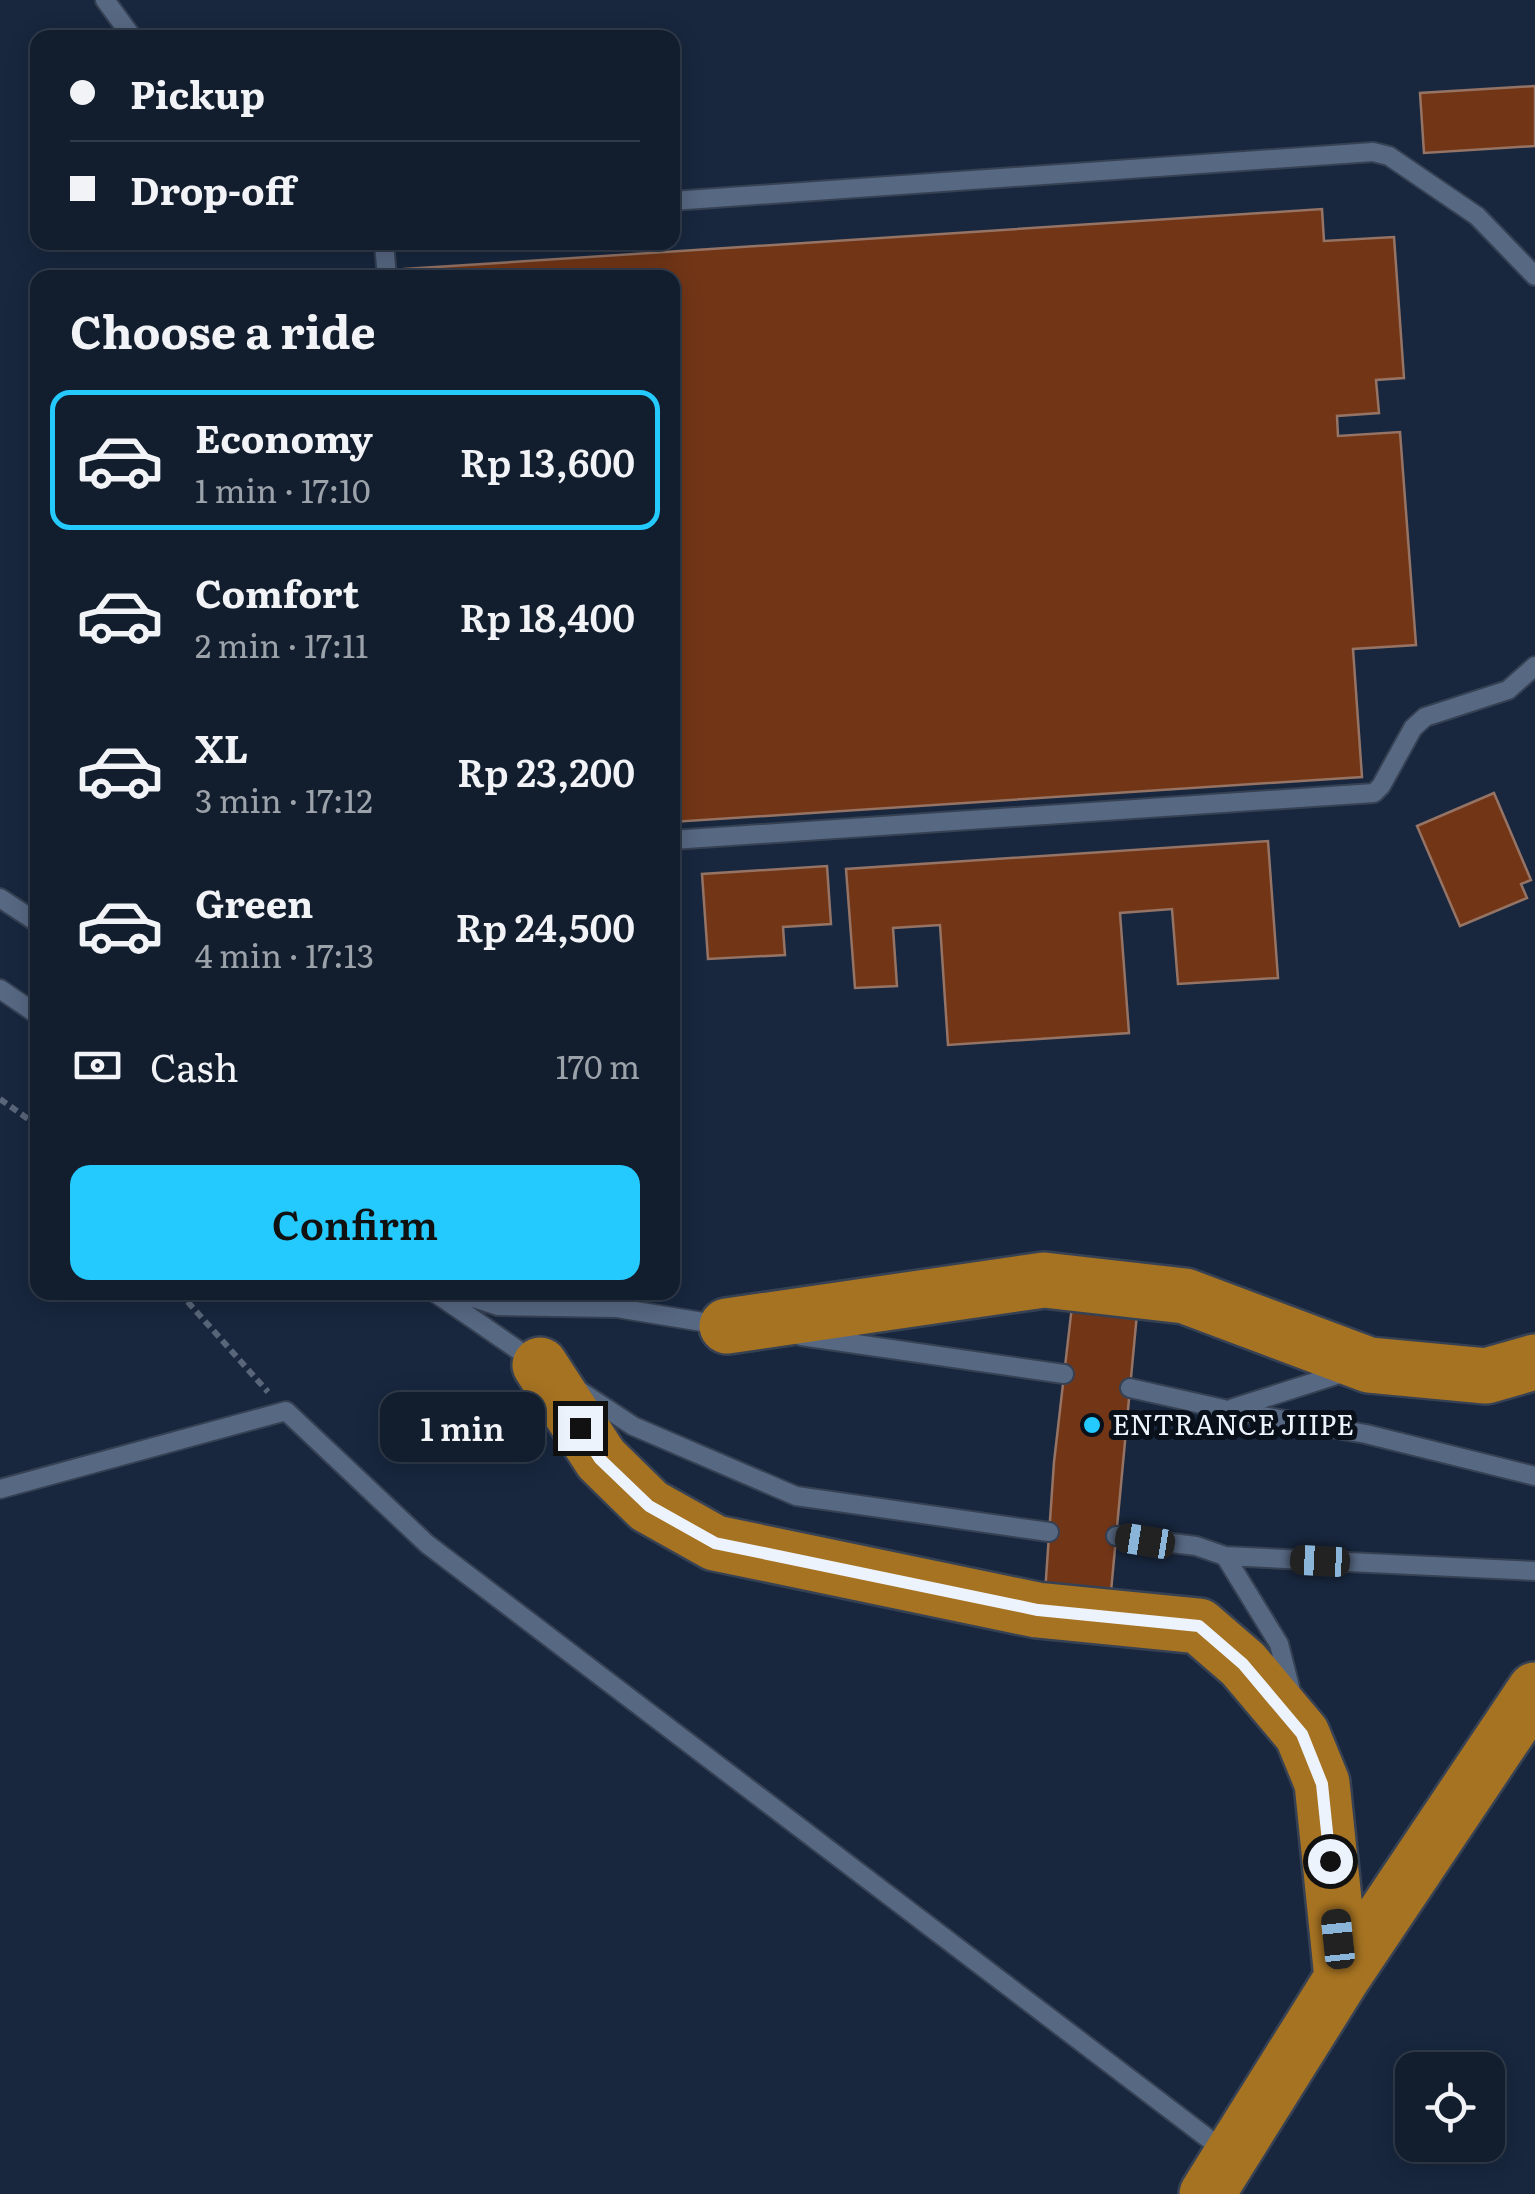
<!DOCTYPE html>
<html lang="en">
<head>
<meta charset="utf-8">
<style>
	:root { --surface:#121d2e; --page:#1f2a3a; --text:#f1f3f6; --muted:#9ca2aa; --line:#313b4a; --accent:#24c9fe }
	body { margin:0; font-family:Literata,serif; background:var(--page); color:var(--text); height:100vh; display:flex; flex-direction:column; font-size:38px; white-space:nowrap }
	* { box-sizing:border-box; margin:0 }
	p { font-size:32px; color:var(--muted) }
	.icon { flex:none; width:55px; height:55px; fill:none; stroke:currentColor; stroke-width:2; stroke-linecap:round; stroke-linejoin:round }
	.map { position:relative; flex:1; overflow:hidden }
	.drawer { position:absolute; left:30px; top:270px; width:650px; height:1030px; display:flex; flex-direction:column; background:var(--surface); border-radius:20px; box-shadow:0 5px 25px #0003,0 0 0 2px var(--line) }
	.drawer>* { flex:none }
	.banner { position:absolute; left:30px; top:30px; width:650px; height:220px; border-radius:20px; box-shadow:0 5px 25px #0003,0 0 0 2px var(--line); display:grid; align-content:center; height:220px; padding:0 40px; background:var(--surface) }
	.controls { position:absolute; left:1395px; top:2052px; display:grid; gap:20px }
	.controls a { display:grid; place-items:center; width:110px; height:110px; border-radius:20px; background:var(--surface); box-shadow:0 5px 25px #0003,0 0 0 2px var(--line); font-size:50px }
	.end { position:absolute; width:45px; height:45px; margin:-22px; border:12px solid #edf3fd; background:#111; box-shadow:0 0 0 5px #111 }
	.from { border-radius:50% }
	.bubble { position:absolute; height:70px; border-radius:20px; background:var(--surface); box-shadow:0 5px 25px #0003,0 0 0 2px var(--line); font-size:32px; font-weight:600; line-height:70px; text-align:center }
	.car { position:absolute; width:30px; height:60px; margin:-30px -15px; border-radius:12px; box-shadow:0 0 8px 2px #0007; background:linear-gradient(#222 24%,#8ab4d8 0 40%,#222 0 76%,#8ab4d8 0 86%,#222 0) }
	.banner b { display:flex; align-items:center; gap:35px; height:95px; font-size:38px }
	.banner b+b { border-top:2px solid var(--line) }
	.banner i { width:25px; height:25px; background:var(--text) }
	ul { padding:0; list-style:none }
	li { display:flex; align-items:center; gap:30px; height:140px; margin:0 20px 15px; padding:0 20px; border:5px solid transparent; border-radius:20px }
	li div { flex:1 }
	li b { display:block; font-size:38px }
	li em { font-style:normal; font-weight:600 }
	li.current { border-color:var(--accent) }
	li>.icon { width:90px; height:90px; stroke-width:1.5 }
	h2 { padding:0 40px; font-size:45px; line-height:120px }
	.pay { display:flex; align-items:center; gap:25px; height:110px; padding:0 40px; font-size:38px }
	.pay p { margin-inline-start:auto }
	.cta { display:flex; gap:20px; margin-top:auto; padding:20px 40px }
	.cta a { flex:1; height:115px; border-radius:20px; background:var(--accent); color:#111; font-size:40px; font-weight:600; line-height:115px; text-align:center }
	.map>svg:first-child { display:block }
</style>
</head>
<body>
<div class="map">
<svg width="1535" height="2194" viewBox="0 0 1535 2194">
	<rect width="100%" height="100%" fill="#18273e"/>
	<path fill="#723617" stroke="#957465" stroke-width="2.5" d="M1535,86V146L1424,153L1420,93Z
		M1322,209L1324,241L1394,237L1404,378L1376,380L1379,413L1337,416L1338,436L1400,432L1416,645L1353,649L1362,777L672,822V278H406L405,269Z
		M1494,793L1531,880L1521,884L1527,898L1460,926L1417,826Z
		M1268,841L1278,978L1178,984L1172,909L1120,913L1129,1033L948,1045L940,925L893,928L897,986L855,988L846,869Z
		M827,866L831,924L783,927L785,955L708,959L702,874Z
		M1073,1297L1138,1303L1110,1602L1045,1593L1054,1462Z"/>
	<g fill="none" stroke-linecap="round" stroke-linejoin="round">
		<g stroke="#364154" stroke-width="22">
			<path id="service" d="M105,0L133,38
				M672,201L1373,152L1389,156L1477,216L1535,276
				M384,242L387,278
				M672,840L1374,793L1381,786L1413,728L1425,717L1508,690L1535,666
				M0,898L38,923
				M0,989L38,1015
				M434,1292L534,1361
				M455,1292L498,1306L617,1308L721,1325
				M801,1336L1064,1374
				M1130,1388L1228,1410L1366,1434L1535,1476
				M577,1389L633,1426L796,1496L1049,1532
				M1233,1408L1346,1372
				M0,1489L286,1411L427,1544L1226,2152
				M1116,1536L1196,1546L1225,1556L1535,1571
				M1225,1556L1279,1644L1292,1695"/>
		</g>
		<g stroke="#364154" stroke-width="60">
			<path id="trunk" d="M727,1326L1044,1280L1185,1296L1369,1365L1486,1376L1535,1362
				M540,1365L601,1459L649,1506L715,1543L1037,1610L1199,1626L1243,1664L1302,1734L1322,1783L1342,1978
				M1207,2194L1342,1978L1535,1690"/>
		</g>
		<path stroke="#596679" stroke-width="6" stroke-dasharray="8 5" stroke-linecap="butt" d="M0,1099L38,1126
			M179,1292L268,1392"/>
		<use href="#service" stroke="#576883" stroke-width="18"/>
		<use href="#trunk" stroke="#a67322" stroke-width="55"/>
	</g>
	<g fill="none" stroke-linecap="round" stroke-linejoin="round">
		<path stroke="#edf3fd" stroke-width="12" d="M580,1428L600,1459L649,1506L715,1543L1038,1610L1199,1626L1243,1664L1302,1734L1322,1784L1330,1861"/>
	</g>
	<circle fill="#24c9fe" stroke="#09101a" stroke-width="4" cx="1092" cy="1425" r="10"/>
	<g text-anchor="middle" stroke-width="10" stroke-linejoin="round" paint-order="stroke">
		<g font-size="28" fill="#edf3fd" stroke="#09101a" text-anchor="start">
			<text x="1112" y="1435">ENTRANCE JIIPE</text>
		</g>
	</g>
</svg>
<div class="controls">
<a><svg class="icon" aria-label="locate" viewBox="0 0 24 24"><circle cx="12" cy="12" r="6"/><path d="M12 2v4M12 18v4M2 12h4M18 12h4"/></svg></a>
</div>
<i class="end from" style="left:1330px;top:1861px"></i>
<i class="end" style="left:580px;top:1428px"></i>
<div class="bubble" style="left:380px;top:1392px;width:165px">1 min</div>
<i class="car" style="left:1145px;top:1541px;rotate:279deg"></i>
<i class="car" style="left:1320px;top:1561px;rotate:273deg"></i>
<i class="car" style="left:1338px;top:1939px;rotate:354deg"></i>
<div class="banner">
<b><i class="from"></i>Pickup</b>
<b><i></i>Drop-off</b>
</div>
<section class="drawer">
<h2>Choose a ride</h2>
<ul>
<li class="current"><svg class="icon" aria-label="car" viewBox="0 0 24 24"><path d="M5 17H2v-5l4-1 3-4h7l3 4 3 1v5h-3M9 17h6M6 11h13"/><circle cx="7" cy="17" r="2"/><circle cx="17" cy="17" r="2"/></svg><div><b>Economy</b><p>1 min · 17:10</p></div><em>Rp 13,600</em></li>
<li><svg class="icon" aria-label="car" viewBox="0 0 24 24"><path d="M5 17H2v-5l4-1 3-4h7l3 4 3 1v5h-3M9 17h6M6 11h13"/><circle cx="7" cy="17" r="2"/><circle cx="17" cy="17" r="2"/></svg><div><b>Comfort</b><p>2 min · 17:11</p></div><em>Rp 18,400</em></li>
<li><svg class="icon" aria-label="car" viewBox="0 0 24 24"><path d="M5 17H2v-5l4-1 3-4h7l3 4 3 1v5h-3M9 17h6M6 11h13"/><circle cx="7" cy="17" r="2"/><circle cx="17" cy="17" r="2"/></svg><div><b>XL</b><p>3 min · 17:12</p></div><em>Rp 23,200</em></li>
<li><svg class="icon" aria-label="car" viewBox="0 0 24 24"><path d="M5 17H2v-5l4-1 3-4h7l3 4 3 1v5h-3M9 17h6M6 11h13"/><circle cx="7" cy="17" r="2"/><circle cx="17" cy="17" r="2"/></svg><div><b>Green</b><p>4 min · 17:13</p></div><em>Rp 24,500</em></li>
</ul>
<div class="pay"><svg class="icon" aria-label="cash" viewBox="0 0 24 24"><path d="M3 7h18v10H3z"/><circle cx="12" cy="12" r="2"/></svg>Cash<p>170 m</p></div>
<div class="cta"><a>Confirm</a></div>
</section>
</div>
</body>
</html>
